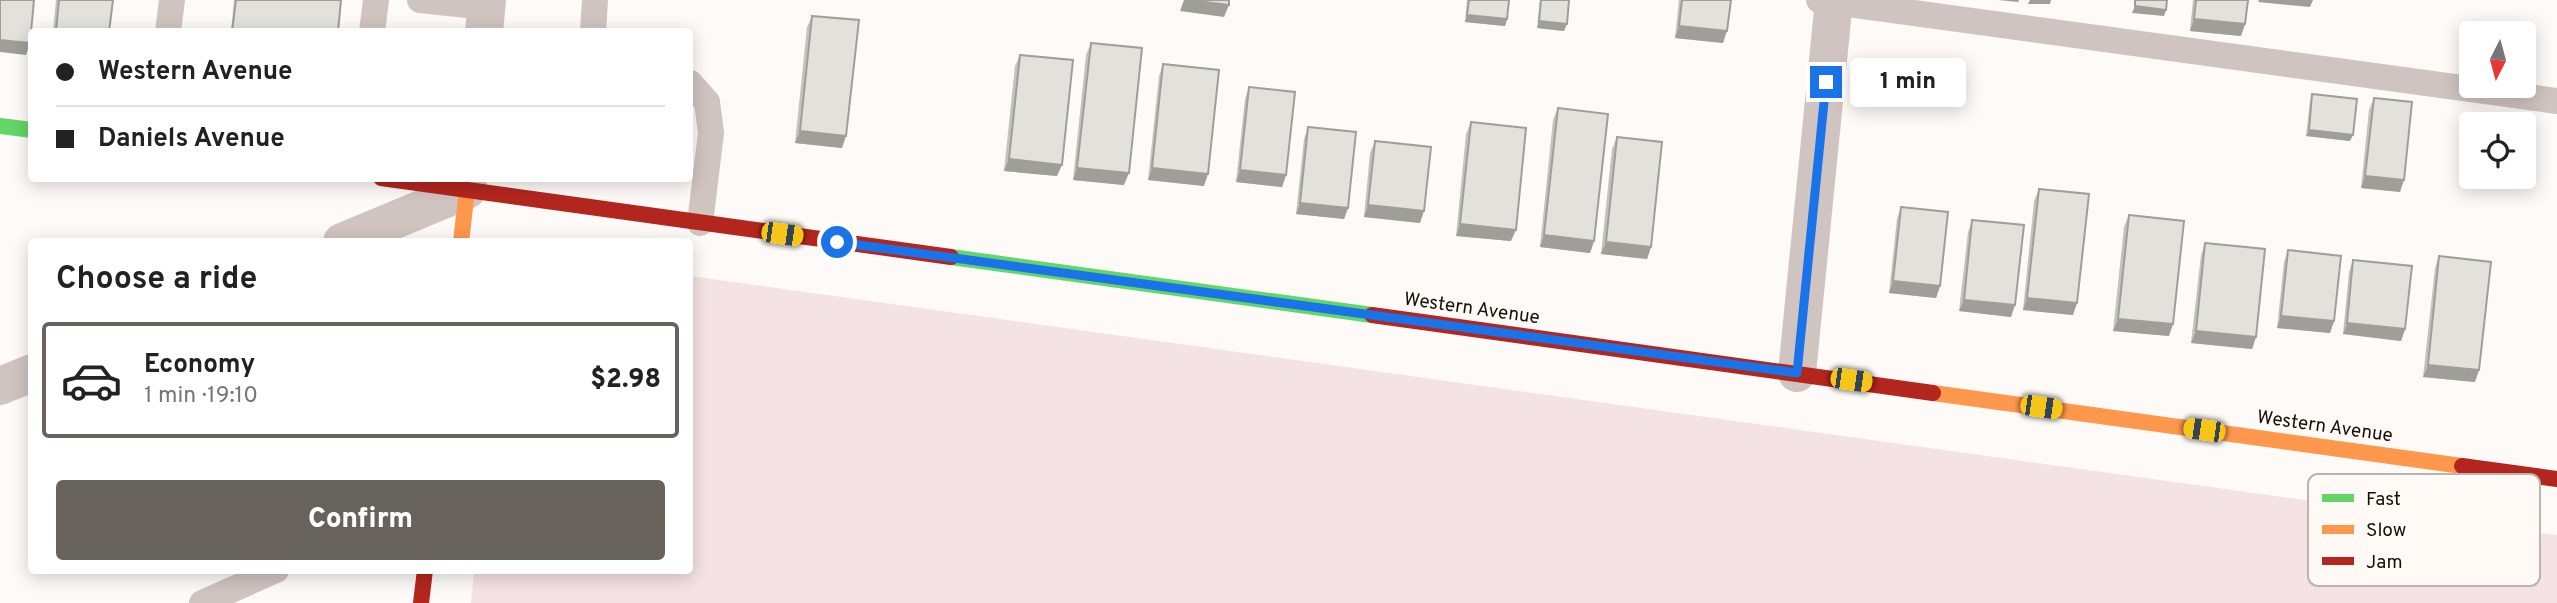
<!DOCTYPE html>
<html lang="en">
<head>
<meta charset="utf-8">
<style>
	:root { --surface:#fff; --page:#f2f2f2; --text:#222; --muted:#767676; --line:#e0e0e0; --accent:#68625c }
	body { margin:0; font-family:Overpass,sans-serif; background:var(--page); color:var(--text); height:100vh; display:flex; flex-direction:column; font-size:26px; white-space:nowrap }
	* { box-sizing:border-box; margin:0 }
	p { font-size:23px; color:var(--muted) }
	.icon { flex:none; width:38px; height:38px; fill:none; stroke:currentColor; stroke-width:2; stroke-linecap:round; stroke-linejoin:round }
	.map { position:relative; flex:1; overflow:hidden }
	.side { position:absolute; left:28px; top:238px; width:665px; height:336px; display:flex; flex-direction:column; background:var(--surface); border-radius:7px; box-shadow:0 4px 18px #0003 }
	.side>* { flex:none }
	.top-card { position:absolute; left:28px; top:28px; width:665px; height:154px; border-radius:7px; box-shadow:0 4px 18px #0003; display:grid; align-content:center; height:154px; padding:0 28px; background:var(--surface) }
	.needle { width:46px; rotate:186deg }
	.controls { position:absolute; left:2459px; top:21px; display:grid; gap:14px }
	.controls a { display:grid; place-items:center; width:77px; height:77px; border-radius:7px; background:var(--surface); box-shadow:0 4px 18px #0003; font-size:35px }
	.end { position:absolute; width:32px; height:32px; margin:-16px; border:9px solid #1a73e8; background:#fff; box-shadow:0 0 0 4px #fff }
	.from { border-radius:50% }
	.bubble { position:absolute; height:49px; border-radius:7px; background:var(--surface); box-shadow:0 4px 18px #0003; font-size:23px; font-weight:800; line-height:49px; text-align:center }
	.car { position:absolute; width:21px; height:42px; margin:-21px -10px; border-radius:9px; box-shadow:0 0 5px 2px #0007; background:linear-gradient(#f5c518 24%,#345 0 40%,#f5c518 0 76%,#345 0 86%,#f5c518 0) }
	.top-card b { display:flex; align-items:center; gap:24px; height:66px; font-size:26px }
	.top-card b+b { border-top:2px solid var(--line) }
	.top-card i { width:18px; height:18px; background:var(--text) }
	ul { padding:0; list-style:none }
	li { display:flex; align-items:center; gap:21px; height:116px; margin:0 14px 10px; padding:0 14px; border:4px solid transparent; border-radius:7px }
	li div { flex:1 }
	li b { display:block; font-size:26px }
	li em { font-style:normal; font-weight:800 }
	li.active { border-color:var(--accent) }
	li>.icon { width:63px; height:63px; stroke-width:1.5 }
	h2 { padding:0 28px; font-size:32px; line-height:84px }
	.primary-button { display:flex; gap:14px; margin-top:auto; padding:14px 28px }
	.primary-button a { flex:1; height:80px; border-radius:7px; background:var(--accent); color:#fff; font-size:28px; font-weight:800; line-height:80px; text-align:center }
	.map>svg:first-child { display:block }
</style>
</head>
<body>
<div class="map">
<svg width="2557" height="603" viewBox="0 0 2557 603">
	<rect width="100%" height="100%" fill="#fdfaf8"/>
	<path fill="#f5e2e5" d="M690,276L2557,535V603H471L474,571L690,570Z"/>
	<g fill="none" stroke-linecap="round" stroke-linejoin="round">
		<path stroke="#d0c4c1" stroke-width="26" d="M420,0L486,7
			M1819,0L2557,101
			M168,32L172,0
			M372,32L376,0
			M593,32L595,0
			M690,83L707,102L711,133L700,223
			M202,603L276,570"/>
		<path stroke="#d0c4c1" stroke-width="38" d="M484,32L487,0
			M342,242L467,190L468,178
			M1797,373L1834,0
			M0,386L32,373"/>
		<path stroke="#63d668" stroke-width="16" d="M0,126L32,130
			M951,257L1372,315"/>
		<path stroke="#ff974d" stroke-width="16" d="M461,242L467,190
			M1933,393L2462,466"/>
		<path stroke="#b3261e" stroke-width="16" d="M381,178L951,257
			M1372,315L1933,393
			M2462,466L2557,479
			M421,603L425,570"/>
	</g>
	<path fill="#c3c2bc" d="M56,0H113L109,32H53Z
		M234,0H341L338,32H231Z
		M1467,0H1509L1507,19L1505,26L1465,22Z
		M1540,0H1569L1564,31L1537,28Z
		M1679,0H1731L1723,43L1675,38Z
		M2193,0H2248L2245,24L2241,36L2190,31Z
		M812,16L842,148L795,143L807,27Z
		M1091,43L1124,185L1073,180L1086,55Z
		M1020,55L1057,176L1004,171L1015,66Z
		M1163,64L1204,186L1148,180L1159,76Z
		M1249,87L1286,175L1282,187L1236,182L1245,99Z
		M2312,94L2350,141L2306,136L2310,101Z
		M2374,98L2400,192L2361,188L2369,110Z
		M1558,108L1594,241L1590,253L1540,247L1553,120Z
		M1471,122L1511,241L1456,236L1466,134Z
		M1308,127L1348,208L1344,219L1296,214L1304,139Z
		M1617,137L1651,247L1647,259L1601,254L1612,149Z
		M1375,141L1420,223L1364,217L1370,153Z
		M2039,189L2073,315L2023,310L2034,201Z
		M1901,207L1940,286L1936,298L1889,293L1897,219Z
		M2129,215L2169,336L2113,331L2124,227Z
		M1972,220L2011,317L1959,311L1968,232Z
		M2205,243L2256,337L2252,349L2191,343L2201,255Z
		M2288,250L2334,321L2330,333L2277,328L2284,262Z
		M2439,256L2475,382L2423,377L2435,268Z
		M2353,260L2405,329L2401,341L2343,334L2349,272Z"/>
	<path fill="#9f9e99" d="M1184,0H1189L1229,5L1224,17L1180,11Z
		M1998,0H2019L2018,2Z
		M2030,0H2051L2050,4H2028Z
		M2259,0H2313L2310,7L2258,2Z
		M2135,6L2166,10L2164,16L2132,13Z
		M1467,15L1507,19L1505,26L1465,22Z
		M2194,19L2245,24L2241,36L2190,31Z
		M1539,21L1567,24L1564,31L1537,28Z
		M1679,26L1727,31L1723,43L1675,38Z
		M0,40L30,43L26,55L0,52Z
		M2309,130L2353,135L2350,141L2306,136Z
		M800,131L846,136L842,148L795,143Z
		M1009,159L1062,165L1057,176L1004,171Z
		M1077,168L1129,173L1124,185L1073,180Z
		M1152,168L1208,174L1204,186L1148,180Z
		M1240,170L1286,175L1282,187L1236,182Z
		M2365,176L2404,180L2400,192L2361,188Z
		M1300,203L1348,208L1344,219L1296,214Z
		M1368,205L1424,211L1420,223L1364,217Z
		M1460,224L1516,230L1511,241L1456,236Z
		M1544,235L1594,241L1590,253L1540,247Z
		M1606,242L1651,247L1647,259L1601,254Z
		M1893,281L1940,286L1936,298L1889,293Z
		M2027,298L2077,303L2073,315L2023,310Z
		M1964,300L2015,305L2011,317L1959,311Z
		M2281,316L2334,321L2330,333L2277,328Z
		M2118,319L2173,324L2169,336L2113,331Z
		M2347,323L2405,329L2401,341L2343,334Z
		M2196,331L2256,337L2252,349L2191,343Z
		M2428,365L2479,370L2475,382L2423,377Z"/>
	<path fill="#e3e1db" stroke="#9f9e99" stroke-width="2" d="M0,0H34L30,43L0,40Z
		M59,0H113L109,32H56Z
		M236,0H341L338,32H232Z
		M1189,0H1229V5Z
		M1469,0H1509L1507,19L1467,15Z
		M1541,0H1569L1567,24L1539,21Z
		M1682,0H1731L1727,31L1679,26Z
		M2135,0H2167L2166,10L2135,6Z
		M2196,0H2248L2245,24L2194,19Z
		M812,16L859,20L846,136L800,131Z
		M1091,43L1142,48L1129,173L1077,168Z
		M1020,55L1073,60L1062,165L1009,159Z
		M1163,64L1219,70L1208,174L1152,168Z
		M1249,87L1295,92L1286,175L1240,170Z
		M2312,94L2357,99L2353,135L2309,130Z
		M2374,98L2412,102L2404,180L2365,176Z
		M1558,108L1608,114L1594,241L1544,235Z
		M1471,122L1526,128L1516,230L1460,224Z
		M1308,127L1356,132L1348,208L1300,203Z
		M1617,137L1662,142L1651,247L1606,242Z
		M1375,141L1431,147L1424,211L1368,205Z
		M2039,189L2089,194L2077,303L2027,298Z
		M1901,207L1948,212L1940,286L1893,281Z
		M2129,215L2184,221L2173,324L2118,319Z
		M1972,220L2024,225L2015,305L1964,300Z
		M2205,243L2265,249L2256,337L2196,331Z
		M2288,250L2341,256L2334,321L2281,316Z
		M2439,256L2491,262L2479,370L2428,365Z
		M2353,260L2412,266L2405,329L2347,323Z"/>
	<g fill="none" stroke-linecap="round" stroke-linejoin="round">
		<path stroke="#1a73e8" stroke-width="9" d="M837,242L1797,373L1826,82"/>
	</g>
	<g text-anchor="middle" stroke-width="5" stroke-linejoin="round" paint-order="stroke">
		<g font-size="19" fill="#171008" stroke="#fffaf6">
			<text transform="translate(1472 307) rotate(8)" y="7">Western Avenue</text>
			<text transform="translate(2325 425) rotate(8)" y="7">Western Avenue</text>
		</g>
	</g>
	<rect x="2308" y="474" width="232" height="112" rx="10" fill="#fffaf6" stroke="#b9b4af" stroke-width="2"/>
	<rect x="2322" y="494" width="32" height="8" fill="#63d668"/>
	<rect x="2322" y="525" width="32" height="9" fill="#ff974d"/>
	<rect x="2322" y="557" width="32" height="8" fill="#b3261e"/>
	<g font-size="19" fill="#171008">
		<text x="2366" y="505">Fast</text>
		<text x="2366" y="536">Slow</text>
		<text x="2366" y="568">Jam</text>
	</g>
</svg>
<div class="controls">
<a><svg class="needle" viewBox="-14 -14 28 28"><path d="M0-13l5 13h-10z" fill="#e53935"/><path d="M0 13l5-13h-10z" fill="#767676"/></svg></a>
<a><svg class="icon" aria-label="locate" viewBox="0 0 24 24"><circle cx="12" cy="12" r="6"/><path d="M12 2v4M12 18v4M2 12h4M18 12h4"/></svg></a>
</div>
<i class="end from" style="left:837px;top:242px"></i>
<i class="end" style="left:1826px;top:82px"></i>
<div class="bubble" style="left:1850px;top:58px;width:116px">1 min</div>
<i class="car" style="left:782px;top:234px;rotate:98deg"></i>
<i class="car" style="left:1851px;top:380px;rotate:98deg"></i>
<i class="car" style="left:2041px;top:407px;rotate:98deg"></i>
<i class="car" style="left:2204px;top:430px;rotate:278deg"></i>
<div class="top-card">
<b><i class="from"></i>Western Avenue</b>
<b><i></i>Daniels Avenue</b>
</div>
<section class="side">
<h2>Choose a ride</h2>
<ul>
<li class="active"><svg class="icon" aria-label="car" viewBox="0 0 24 24"><path d="M5 17H2v-5l4-1 3-4h7l3 4 3 1v5h-3M9 17h6M6 11h13"/><circle cx="7" cy="17" r="2"/><circle cx="17" cy="17" r="2"/></svg><div><b>Economy</b><p>1 min · 19:10</p></div><em>$2.98</em></li>
</ul>
<div class="primary-button"><a>Confirm</a></div>
</section>
</div>
</body>
</html>
